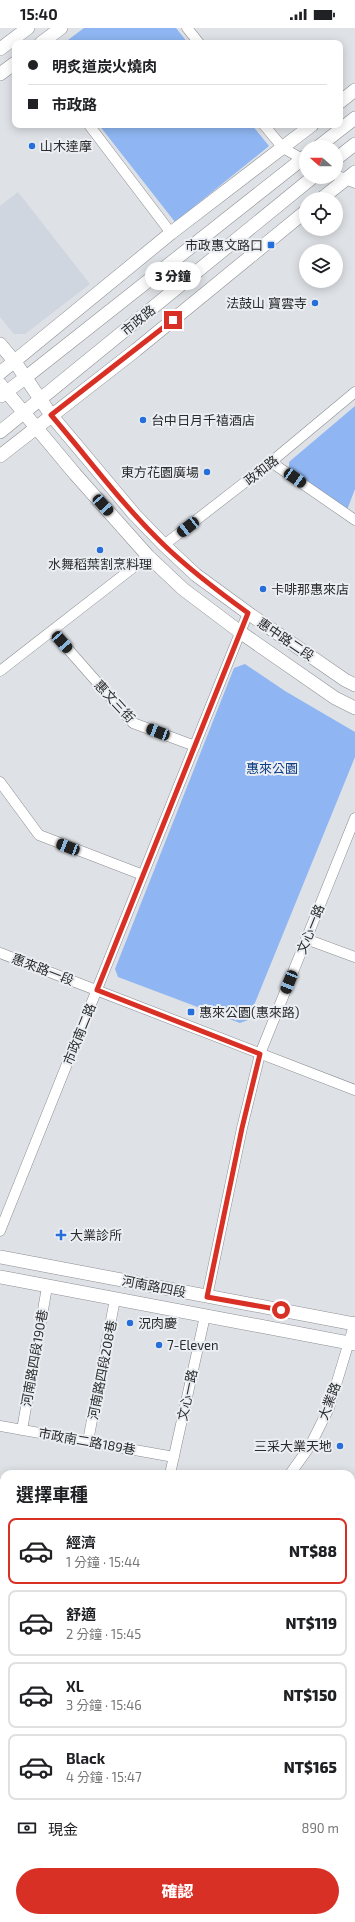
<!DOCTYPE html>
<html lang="zh-TW">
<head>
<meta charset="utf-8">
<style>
	:root { --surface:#fff; --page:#f6f6f6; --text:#202124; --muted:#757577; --line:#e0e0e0; --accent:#d93025 }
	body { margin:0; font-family:"Exo 2","Noto Sans TC",sans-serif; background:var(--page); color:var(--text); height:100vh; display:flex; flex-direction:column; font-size:15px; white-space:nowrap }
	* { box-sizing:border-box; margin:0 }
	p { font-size:13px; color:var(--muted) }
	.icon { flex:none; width:22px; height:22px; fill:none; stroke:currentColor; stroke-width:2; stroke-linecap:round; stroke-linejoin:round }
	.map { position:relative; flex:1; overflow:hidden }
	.drawer { position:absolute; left:0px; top:1442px; width:355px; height:452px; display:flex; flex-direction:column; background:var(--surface); border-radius:12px 12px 0 0; box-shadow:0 2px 10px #0003 }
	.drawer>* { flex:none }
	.guide { position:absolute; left:12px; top:12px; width:331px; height:88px; border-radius:8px; box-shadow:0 2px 10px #0003; display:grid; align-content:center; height:88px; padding:0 16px; background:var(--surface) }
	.needle { width:26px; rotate:291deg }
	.tools { position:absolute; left:299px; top:112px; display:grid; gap:8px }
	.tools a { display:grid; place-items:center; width:44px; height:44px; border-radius:50%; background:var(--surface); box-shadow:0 2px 10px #0003; font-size:20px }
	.end { position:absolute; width:18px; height:18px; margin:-9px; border:5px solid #d93025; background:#fff; box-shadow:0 0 0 2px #fff }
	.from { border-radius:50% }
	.bubble { position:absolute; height:28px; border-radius:14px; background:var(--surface); box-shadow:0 2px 10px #0003; font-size:13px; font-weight:800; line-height:28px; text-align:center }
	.car { position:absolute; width:12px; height:24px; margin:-12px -6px; border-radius:5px; box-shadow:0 0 3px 1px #0007; background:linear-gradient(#222 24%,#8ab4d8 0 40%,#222 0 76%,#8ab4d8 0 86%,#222 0) }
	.guide b { display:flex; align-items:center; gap:14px; height:38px; font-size:15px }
	.guide b+b { border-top:1px solid var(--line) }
	.guide i { width:10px; height:10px; background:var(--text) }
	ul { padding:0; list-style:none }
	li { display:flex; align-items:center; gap:12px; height:66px; margin:0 8px 6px; padding:0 8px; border:2px solid var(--line); border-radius:8px }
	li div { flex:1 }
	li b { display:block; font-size:15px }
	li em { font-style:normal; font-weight:800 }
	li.on { border-color:var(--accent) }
	li>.icon { width:36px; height:36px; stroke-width:1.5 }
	h2 { padding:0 16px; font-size:18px; line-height:48px }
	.pay { display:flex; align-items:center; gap:10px; height:44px; padding:0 16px; font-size:15px }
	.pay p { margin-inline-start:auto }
	.action { display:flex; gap:8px; margin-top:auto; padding:8px 16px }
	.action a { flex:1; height:46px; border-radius:24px; background:var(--accent); color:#fff; font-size:16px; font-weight:800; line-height:46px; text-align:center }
	.status { display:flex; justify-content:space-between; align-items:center; height:28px; padding:0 20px; background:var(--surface); direction:ltr }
	.status svg { height:11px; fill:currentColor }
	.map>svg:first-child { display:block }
</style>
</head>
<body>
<div class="status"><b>15:40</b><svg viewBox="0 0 49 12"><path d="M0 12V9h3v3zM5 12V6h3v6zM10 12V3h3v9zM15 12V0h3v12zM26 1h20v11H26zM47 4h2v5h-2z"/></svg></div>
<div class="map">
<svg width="355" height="1894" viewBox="0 0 355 1894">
	<rect width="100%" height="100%" fill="#dee1e5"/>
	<path fill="#d0d6e0" d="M18,164L90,256L25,306H14L0,289V178Z"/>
	<path fill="#8fb6f2" d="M84,0H176L188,15H64Z
		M99,97H252L269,118L175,194Z
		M355,378V461L347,482L289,441V434Z
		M245,636L285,663L355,704V729L248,992L240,995L118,949L115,941L234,640Z
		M2,1563L4,1564V1648L0,1647V1570Z"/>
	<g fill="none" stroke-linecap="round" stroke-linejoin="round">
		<g stroke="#8c8e92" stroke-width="11">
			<path id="minor" d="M187,0L199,15
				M89,97L171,205
				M264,97L283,120L306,133
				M336,147L355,155
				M271,434L355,492
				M164,517L271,434L355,364
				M52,603L133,695L195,718
				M0,643L148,528
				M0,754L39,807L143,847
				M306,911L355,929
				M0,925L355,1062
				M0,1203L248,585
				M207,1269L242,1100L260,1026L355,790
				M0,1398L174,1429
				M22,1402L47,1259
				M88,1413L115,1271
				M170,1446L205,1288
				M290,1446L310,1418L329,1380L355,1294
				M351,1563L355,1555
				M0,1664L4,1666
				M0,1825L4,1813
				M7,1890L19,1894
				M244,1890L255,1893
				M87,1894L88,1890
				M118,1894L119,1890"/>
		</g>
		<g stroke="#8c8e92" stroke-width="14">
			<path id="tertiary" d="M41,15L61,0
				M0,21L28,0
				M0,46L15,35
				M340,74L355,62
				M318,119L355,90
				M336,131L355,116
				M321,171L355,144
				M0,316L15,334L51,387L134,486L164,517L196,547L248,585L345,652L355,657
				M0,345L171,205L312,97
				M0,356L75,446L148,528L183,561L240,604L335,670L355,680
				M1,368L25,350L306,128
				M0,404L313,149
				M0,428L136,322L306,183
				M0,1229L355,1296
				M0,1249L355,1316"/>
		</g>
		<g stroke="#8c8e92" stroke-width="16">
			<path id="secondary" d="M0,1550L4,1551
				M351,1622L355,1623"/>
		</g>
		<use href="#minor" stroke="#fff" stroke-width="10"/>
		<use href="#tertiary" stroke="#fff" stroke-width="13"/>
		<use href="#secondary" stroke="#eaf2ff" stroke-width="15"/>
	</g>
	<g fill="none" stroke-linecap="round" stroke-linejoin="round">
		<path stroke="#d93025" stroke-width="5" d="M173,292L51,387C89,431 123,478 165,518C191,543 219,564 248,585L97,962L260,1026L242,1100L207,1269L281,1282"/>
	</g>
	<g fill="#266eda" stroke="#ebeef2" stroke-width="1.5">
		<circle cx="32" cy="118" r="4"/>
		<rect x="267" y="213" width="8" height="8" rx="2"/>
		<circle cx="315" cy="275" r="4"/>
		<circle cx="143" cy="392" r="4"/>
		<circle cx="207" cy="444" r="4"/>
		<circle cx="100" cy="522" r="4"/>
		<circle cx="263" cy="561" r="4"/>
		<rect x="187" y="980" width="8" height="8" rx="2"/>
		<path d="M59 1201h4v4h4v4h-4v4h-4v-4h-4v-4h4z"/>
		<circle cx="130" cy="1295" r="4"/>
		<circle cx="159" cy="1317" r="4"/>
		<circle cx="340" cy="1418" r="4"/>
	</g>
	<g text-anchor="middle" stroke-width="4" stroke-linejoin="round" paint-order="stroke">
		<g font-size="13" fill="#2a2b2c" stroke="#ebeef2" text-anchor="start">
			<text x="40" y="123">山木達摩</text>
			<text x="263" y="222" text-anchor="end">市政惠文路口</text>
			<text x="307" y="280" text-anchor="end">法鼓山 寶雲寺</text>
			<text x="151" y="397">台中日月千禧酒店</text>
			<text x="199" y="449" text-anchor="end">東方花園廣場</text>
			<text x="100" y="541" text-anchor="middle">水舞稻葉割烹料理</text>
			<text x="271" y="566">卡啡那惠來店</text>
			<text x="199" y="989">惠來公園(惠來路)</text>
			<text x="70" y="1212">大業診所</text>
			<text x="138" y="1300">況肉慶</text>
			<text x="167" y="1322">7-Eleven</text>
			<text x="332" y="1423" text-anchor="end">三采大業天地</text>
		</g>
		<g font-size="13" fill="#2a2b2c" stroke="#ebeef2">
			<text transform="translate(138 292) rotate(-39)" y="5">市政路</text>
			<text transform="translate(261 442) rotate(-38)" y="5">政和路</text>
			<text transform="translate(286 611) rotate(34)" y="5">惠中路二段</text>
			<text transform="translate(115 673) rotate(47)" y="5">惠文三街</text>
			<text transform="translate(310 901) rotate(-68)" y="5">文心一路</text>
			<text transform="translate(43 941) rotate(21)" y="5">惠來路一段</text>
			<text transform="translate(79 1006) rotate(-68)" y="5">市政南二路</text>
			<text transform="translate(154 1258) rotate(11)" y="5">河南路四段</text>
			<text transform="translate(34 1330) rotate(-80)" y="5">河南路四段190巷</text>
			<text transform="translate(102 1342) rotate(-79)" y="5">河南路四段208巷</text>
			<text transform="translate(187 1367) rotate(-78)" y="5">文心一路</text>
			<text transform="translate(329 1373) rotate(-69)" y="5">大業路</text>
			<text transform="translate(87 1413) rotate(10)" y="5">市政南二路189巷</text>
		</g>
		<g font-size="13" fill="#103f85" stroke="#ebeef2">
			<text x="272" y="745">惠來公園</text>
		</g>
	</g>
</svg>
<div class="tools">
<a><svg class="needle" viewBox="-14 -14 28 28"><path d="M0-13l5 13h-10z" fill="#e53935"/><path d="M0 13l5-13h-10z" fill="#757577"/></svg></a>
<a><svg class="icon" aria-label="locate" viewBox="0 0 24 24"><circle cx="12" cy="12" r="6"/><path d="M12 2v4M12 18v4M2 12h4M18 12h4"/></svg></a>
<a><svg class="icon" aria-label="layers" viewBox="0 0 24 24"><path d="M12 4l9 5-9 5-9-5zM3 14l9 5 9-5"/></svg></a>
</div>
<i class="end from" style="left:281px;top:1282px"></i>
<i class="end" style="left:173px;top:292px"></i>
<div class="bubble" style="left:145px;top:234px;width:56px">3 分鐘</div>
<i class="car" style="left:295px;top:450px;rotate:124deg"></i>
<i class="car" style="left:103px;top:477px;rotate:138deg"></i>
<i class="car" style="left:188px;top:499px;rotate:232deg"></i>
<i class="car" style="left:62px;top:614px;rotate:139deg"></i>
<i class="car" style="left:158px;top:704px;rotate:291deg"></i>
<i class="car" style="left:68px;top:819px;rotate:291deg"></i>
<i class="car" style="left:289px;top:954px;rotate:202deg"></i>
<div class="guide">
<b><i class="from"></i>明炙道炭火燒肉</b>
<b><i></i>市政路</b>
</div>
<section class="drawer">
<h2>選擇車種</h2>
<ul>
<li class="on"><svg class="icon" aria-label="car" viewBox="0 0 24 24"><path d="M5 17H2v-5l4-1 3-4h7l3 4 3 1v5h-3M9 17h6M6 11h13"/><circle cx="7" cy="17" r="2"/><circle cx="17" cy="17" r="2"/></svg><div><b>經濟</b><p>1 分鐘 · 15:44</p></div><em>NT$88</em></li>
<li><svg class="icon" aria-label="car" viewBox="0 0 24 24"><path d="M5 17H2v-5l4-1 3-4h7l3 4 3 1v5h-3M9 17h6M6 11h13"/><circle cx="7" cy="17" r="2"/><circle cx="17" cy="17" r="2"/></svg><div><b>舒適</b><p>2 分鐘 · 15:45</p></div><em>NT$119</em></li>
<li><svg class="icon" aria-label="car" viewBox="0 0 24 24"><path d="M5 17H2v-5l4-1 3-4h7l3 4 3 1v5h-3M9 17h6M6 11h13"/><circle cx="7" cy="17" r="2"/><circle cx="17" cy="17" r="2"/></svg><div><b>XL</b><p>3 分鐘 · 15:46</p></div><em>NT$150</em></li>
<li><svg class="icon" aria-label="car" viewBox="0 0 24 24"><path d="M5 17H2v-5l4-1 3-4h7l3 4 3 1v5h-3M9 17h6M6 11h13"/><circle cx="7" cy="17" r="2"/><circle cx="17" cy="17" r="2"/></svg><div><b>Black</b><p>4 分鐘 · 15:47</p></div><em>NT$165</em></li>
</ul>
<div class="pay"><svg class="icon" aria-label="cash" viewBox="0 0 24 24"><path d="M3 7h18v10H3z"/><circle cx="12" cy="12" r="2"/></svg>現金<p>890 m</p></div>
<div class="action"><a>確認</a></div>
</section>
</div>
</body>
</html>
